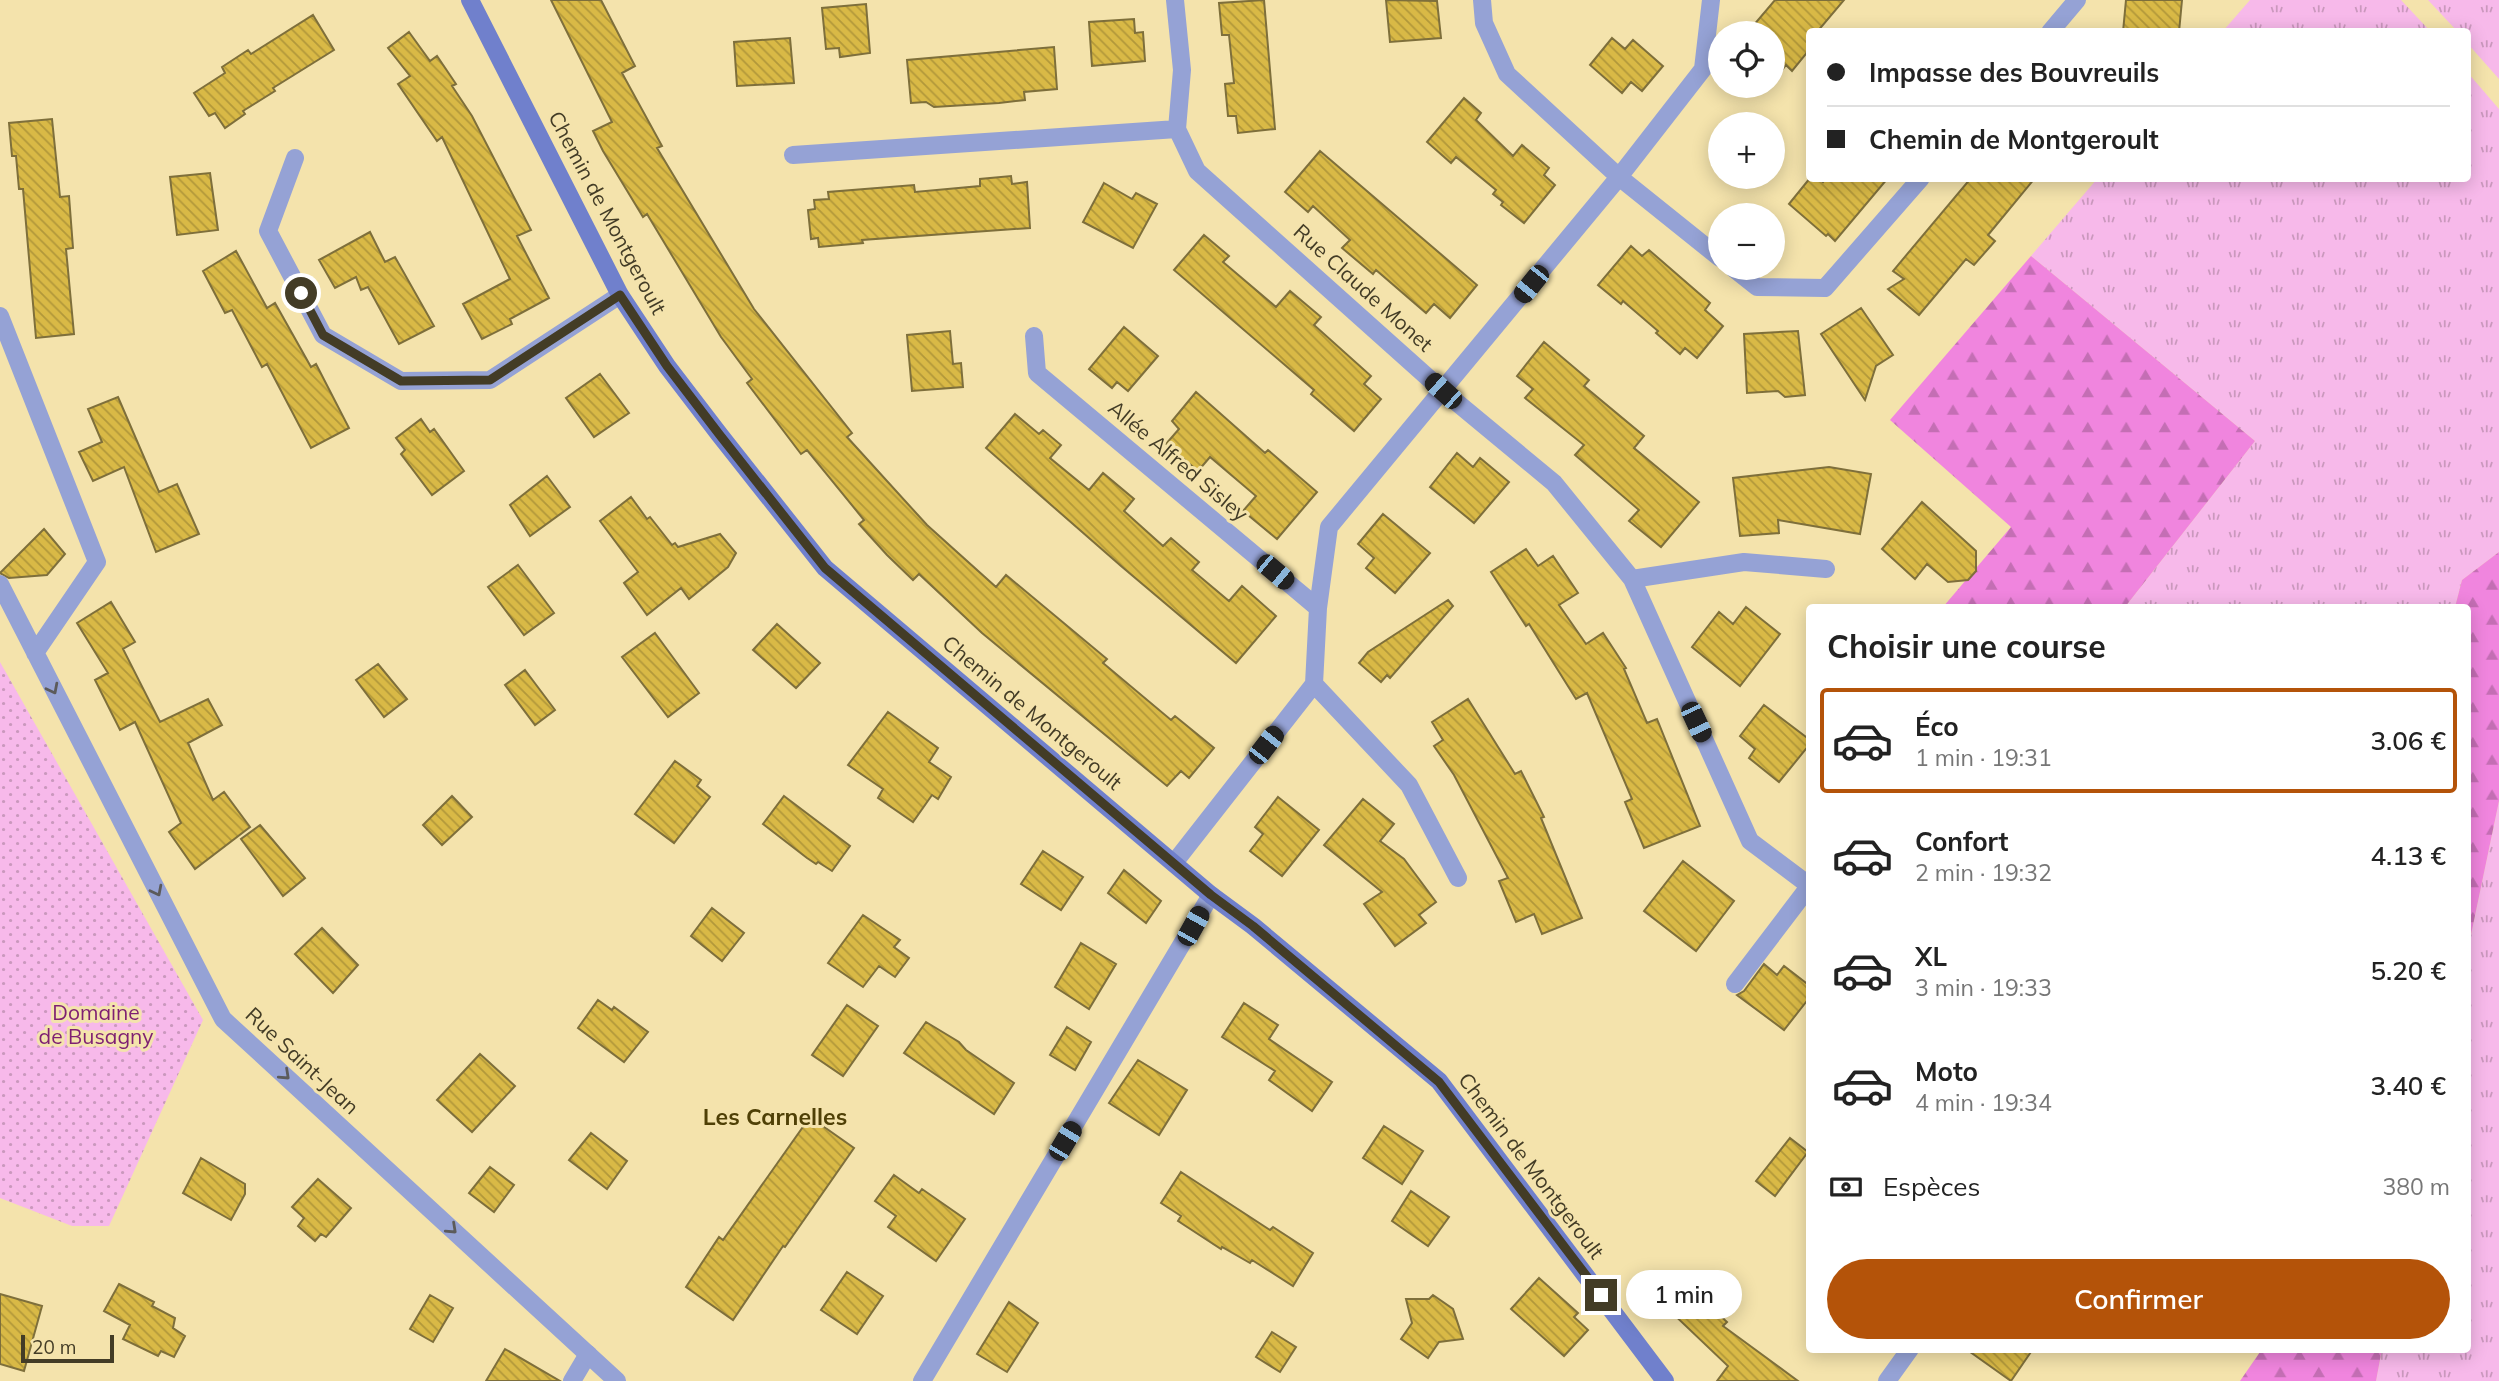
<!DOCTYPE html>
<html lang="fr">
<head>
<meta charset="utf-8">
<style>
	:root { --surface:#fff; --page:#f2f2f2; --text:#222; --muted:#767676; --line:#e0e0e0; --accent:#b45309 }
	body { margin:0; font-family:Mulish,sans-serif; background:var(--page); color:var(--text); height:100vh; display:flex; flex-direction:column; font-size:26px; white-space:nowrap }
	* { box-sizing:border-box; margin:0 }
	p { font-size:23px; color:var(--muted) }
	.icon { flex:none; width:38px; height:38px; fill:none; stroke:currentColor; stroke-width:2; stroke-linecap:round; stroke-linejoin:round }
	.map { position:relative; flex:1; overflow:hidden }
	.sheet { position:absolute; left:1806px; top:604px; width:665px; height:749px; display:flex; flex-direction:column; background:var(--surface); border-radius:7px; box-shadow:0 4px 18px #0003 }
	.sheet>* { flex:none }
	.hud { position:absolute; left:1806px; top:28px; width:665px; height:154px; border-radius:7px; box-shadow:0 4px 18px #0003; display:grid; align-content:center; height:154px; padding:0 21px; background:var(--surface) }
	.controls { position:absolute; left:1708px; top:21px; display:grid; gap:14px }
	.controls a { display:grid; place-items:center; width:77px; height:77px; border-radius:50%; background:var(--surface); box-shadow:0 4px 18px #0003; font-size:35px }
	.scale { position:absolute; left:21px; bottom:18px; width:93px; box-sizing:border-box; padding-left:7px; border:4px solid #433c26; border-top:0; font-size:19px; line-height:24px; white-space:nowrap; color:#433c26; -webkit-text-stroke:5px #f4e3ac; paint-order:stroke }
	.end { position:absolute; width:32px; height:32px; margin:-16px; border:9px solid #433c26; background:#fff; box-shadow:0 0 0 4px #fff }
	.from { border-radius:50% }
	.bubble { position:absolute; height:49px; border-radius:24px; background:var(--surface); box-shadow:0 4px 18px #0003; font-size:23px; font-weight:600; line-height:49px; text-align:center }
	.car { position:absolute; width:21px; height:42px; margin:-21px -10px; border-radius:9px; box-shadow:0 0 5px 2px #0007; background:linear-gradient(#222 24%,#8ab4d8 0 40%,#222 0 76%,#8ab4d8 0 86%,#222 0) }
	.hud b { display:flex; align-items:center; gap:24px; height:66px; font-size:26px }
	.hud b+b { border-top:2px solid var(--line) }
	.hud i { width:18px; height:18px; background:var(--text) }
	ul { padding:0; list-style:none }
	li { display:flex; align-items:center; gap:21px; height:105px; margin:0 14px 10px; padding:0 7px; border:4px solid transparent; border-radius:7px }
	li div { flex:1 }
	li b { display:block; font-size:26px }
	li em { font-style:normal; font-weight:600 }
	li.current { border-color:var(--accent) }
	li>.icon { width:63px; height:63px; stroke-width:1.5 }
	h2 { padding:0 21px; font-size:32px; line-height:84px }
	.pay { display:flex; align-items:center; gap:18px; height:77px; padding:0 21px; font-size:26px }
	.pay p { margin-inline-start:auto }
	.button { display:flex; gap:14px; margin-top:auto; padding:14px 21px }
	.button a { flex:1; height:80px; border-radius:42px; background:var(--accent); color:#fff; font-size:28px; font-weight:600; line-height:80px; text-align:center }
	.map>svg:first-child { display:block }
</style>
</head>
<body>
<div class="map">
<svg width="2499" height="1381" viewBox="0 0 2499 1381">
	<defs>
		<pattern id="grass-tufts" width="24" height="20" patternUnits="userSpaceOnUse" patternTransform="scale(1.75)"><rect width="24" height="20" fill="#f7b9ea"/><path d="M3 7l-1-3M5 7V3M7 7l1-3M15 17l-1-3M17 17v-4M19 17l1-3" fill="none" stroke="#ca98bd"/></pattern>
		<pattern id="forest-firs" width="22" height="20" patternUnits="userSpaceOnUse" patternTransform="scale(1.75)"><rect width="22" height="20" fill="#f085de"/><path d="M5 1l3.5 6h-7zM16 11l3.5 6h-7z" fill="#c46eb4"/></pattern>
		<pattern id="park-dots" width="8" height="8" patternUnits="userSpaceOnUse" patternTransform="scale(1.75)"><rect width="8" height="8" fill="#f7b9ea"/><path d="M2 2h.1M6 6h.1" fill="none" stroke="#ca98bd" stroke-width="1.8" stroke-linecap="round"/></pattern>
		<pattern id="building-back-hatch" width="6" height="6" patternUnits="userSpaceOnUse" patternTransform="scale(1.75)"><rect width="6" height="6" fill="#d9b946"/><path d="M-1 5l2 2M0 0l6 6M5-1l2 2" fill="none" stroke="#b2983a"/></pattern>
	</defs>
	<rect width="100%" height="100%" fill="#f4e3ac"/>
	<path fill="url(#grass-tufts)" d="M2250,0H2401L2430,31H2223Z
		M2428,0H2499V79L2468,44V32L2457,31Z
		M2468,73L2499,109V552L2462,580L2455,607H2125L2255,441L2031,256L2097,179L2468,178Z
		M2499,801V1381H2376L2382,1349H2468V949Z"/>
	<path fill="url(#forest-firs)" d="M2031,256L2255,441L2125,607H1943L2011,527L1890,420Z
		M2499,552V801L2468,949V607H2455L2462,580Z
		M2262,1349H2382L2376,1381H2240Z"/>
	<path fill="url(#park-dots)" d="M0,662L203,1020L109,1226H72L0,1198Z"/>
	<path fill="url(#building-back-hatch)" stroke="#7e6f3b" stroke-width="2" d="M551,0H601L635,66L622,73L662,146L657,148L754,309L852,433L847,437L927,525L996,587L1006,575L1107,659L1103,663L1171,720L1175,716L1214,748L1189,778L1181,771L1167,786L982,633L919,574L913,580L887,555L859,524L864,520L807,450L801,454L747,383L752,379L721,337L647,214L643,217L603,151L593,131L612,122Z
		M1264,0L1275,129L1238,133L1236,116H1228L1225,84L1234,83L1229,35H1222L1219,3Z
		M1386,0L1437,1L1441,38L1390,42Z
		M1775,0H1844L1817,32H1810V49L1792,71L1786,65L1773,82V33H1747Z
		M2126,0H2182L2179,32H2123Z
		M866,4L870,53L840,57L839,48L826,49L822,8Z
		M313,15L334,50L273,88L275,91L243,111L245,114L225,128L215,113L209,116L194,93L225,73L222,67L248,50L251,54Z
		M1134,19L1135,33L1143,32L1145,61L1092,66L1089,22Z
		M409,32L430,61L437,56L456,84L452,86L472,116L531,230L517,236L549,298L510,319L512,324L482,339L463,304L510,279L442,137L437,141L398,84L410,76L388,48Z
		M790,38L794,83L737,86L734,42Z
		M1612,38L1625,49L1633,40L1663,66L1642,91L1631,82L1622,93L1590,65Z
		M1054,47L1057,89L1024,92L1025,100L999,103L934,107L926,102L911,103L907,60Z
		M1464,98L1481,113L1476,120L1513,156L1522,145L1549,168L1544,175L1555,185L1524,223L1501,205L1503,202L1493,194L1496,190L1456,157L1451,163L1427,142Z
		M52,119L60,197L69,196L73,248L66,249L74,334L36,338L23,189H19L16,156H12L9,123Z
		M1320,151L1477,285L1450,318L1434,304L1426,313L1376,270L1373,274L1342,248L1350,240L1313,206L1308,212L1285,192Z
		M210,173L218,230L177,235L170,177Z
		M1011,176L1012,184L1027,182L1030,228L862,240L863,243L819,247L818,238L811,239L808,210L815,209L814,200L829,199L828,192L914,185L915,192L980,186V179Z
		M1810,178H1818L1823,182L1826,178H1888L1835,241L1828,234L1826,236L1789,204Z
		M1971,178H2035L1988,235L1995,241L1974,265L1966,259L1919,315L1888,289L1904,279L1893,271Z
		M1104,183L1132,199L1136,193L1157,204L1133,248L1083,222Z
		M370,232L385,262L395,257L434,326L399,344L368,287L361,290L356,277L335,288L319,260Z
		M1204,235L1229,256L1223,262L1276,307L1290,291L1321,317L1314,325L1371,376L1364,384L1381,399L1354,431L1311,394L1314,390L1174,270Z
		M1631,246L1642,256L1649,250L1710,303L1705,310L1723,326L1697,358L1685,348L1680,354L1656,333L1658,331L1623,301L1621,304L1598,285Z
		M236,251L267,308L275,303L311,367L316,364L349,428L311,448L267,364L262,367L232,310L225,313L203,271Z
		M1861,308L1893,355L1876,366L1865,400L1821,334Z
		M1124,327L1158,356L1128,391L1117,382L1112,388L1089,369Z
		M950,331L953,364L961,363L963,387L912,391L907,335Z
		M1798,331L1805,395L1785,397L1778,391L1747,393L1744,334Z
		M1544,342L1589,380L1584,386L1644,436L1634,448L1699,502L1661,547L1629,521L1639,510L1575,455L1584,445L1525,398L1533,389L1517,376Z
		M600,374L629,413L594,437L566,398Z
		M1196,392L1265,453L1268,450L1317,492L1277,539L1243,511L1256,496L1210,457L1198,471L1166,444L1179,429L1172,421Z
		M118,397L159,492L177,484L199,534L156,552L124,467L93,481L79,452L102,442L88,409Z
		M1015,414L1039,434L1043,430L1061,445L1050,458L1089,490L1103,473L1134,499L1124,511L1163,546L1171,538L1199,562L1192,570L1229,601L1242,586L1276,616L1236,663L1121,566L986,448Z
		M421,419L430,432L434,429L464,471L432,495L401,454L405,450L396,438Z
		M1457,453L1473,467L1480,458L1509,482L1474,523L1430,487Z
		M1829,467L1871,474L1860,534L1778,520L1779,533L1740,536L1733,478Z
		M547,476L570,507L530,536L510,505Z
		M631,497L647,519L650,517L672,545L675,543L678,547L720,534L736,553L728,567L689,599L681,588L647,615L624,583L638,572L600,521Z
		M1922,502L1976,551V571L1968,580L1948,582L1927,564L1915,579L1882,549Z
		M1383,514L1430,553L1395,593L1366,568L1374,558L1358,544Z
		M44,529L65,554L47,575L9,578L0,573Z
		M1526,549L1538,566L1553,556L1578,593L1559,605L1586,644L1603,633L1626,668L1624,669L1647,723L1657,719L1700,826L1644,848L1625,802L1632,799L1587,693L1576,699L1529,624L1526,626L1491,572Z
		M518,565L554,613L524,635L488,587Z
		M1448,600L1453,606L1390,678L1387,675L1381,682L1359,663L1368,652Z
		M111,602L135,642L123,649L160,722L208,699L222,725L188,743L213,800L224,792L250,827L195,869L169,832L181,823L135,722L120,730L95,680L108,673L77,623Z
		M1746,607L1780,634L1740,686L1692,647L1719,612L1733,624Z
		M777,624L820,663L796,688L753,650Z
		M655,633L699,693L668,717L622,657Z
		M378,664L407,699L384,717L356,680Z
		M525,670L555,710L535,725L505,685Z
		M1468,699L1515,774L1521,771L1544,817L1541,818L1582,918L1542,934L1534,914L1516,922L1499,881L1508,878L1454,775L1434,746L1443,740L1432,722Z
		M1764,705L1810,740V744L1779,782L1749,758L1755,749L1740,736Z
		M888,712L938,748L929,762L951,777L938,799L932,795L913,822L878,798L883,789L848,765Z
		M675,761L701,780L697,786L710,797L674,843L635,814Z
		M452,796L472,817L442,845L423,825Z
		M784,796L850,846L832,871L818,862L816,864L807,858L763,824Z
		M1278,797L1319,830L1282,876L1250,851L1263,834L1255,827Z
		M1363,799L1394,824L1380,841L1404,859L1436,902L1419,915L1426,923L1395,946L1364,904L1382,892L1324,845Z
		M260,825L305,878L283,896L241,839Z
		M1043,851L1083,877L1061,910L1021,884Z
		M1683,861L1734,901L1696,951L1644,911Z
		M1124,870L1161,901L1146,923L1108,893Z
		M712,908L744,933L722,961L691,936Z
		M863,915L900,940L894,947L909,958L895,977L879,966L863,987L828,963Z
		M322,928L358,965L333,993L295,954Z
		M1081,943L1116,964L1089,1009L1055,987Z
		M1764,964L1777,975L1784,966L1810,986V997L1784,1030L1737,995L1744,991Z
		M598,1000L612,1010L614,1007L648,1032L624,1062L578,1028Z
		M1244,1003L1278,1025L1269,1039L1332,1082L1312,1111L1269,1080L1275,1071L1222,1037Z
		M847,1005L878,1026L843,1076L812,1055Z
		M926,1022L959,1042L966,1050L1014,1083L994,1114L904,1053Z
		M1067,1027L1091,1042L1075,1070L1050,1055Z
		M480,1054L515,1086L472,1132L437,1100Z
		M1138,1060L1187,1090L1159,1135L1109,1103Z
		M810,1117L854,1148L785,1247L783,1246L733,1320L686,1287L719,1237L723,1240Z
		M1384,1126L1423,1151L1402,1184L1363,1158Z
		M591,1133L627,1161L607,1189L569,1160Z
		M1790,1138L1808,1152L1775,1196L1756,1181Z
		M201,1158L245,1184V1194L231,1220L183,1193Z
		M490,1167L514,1185L494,1212L469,1193Z
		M1181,1172L1270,1230L1273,1227L1313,1253L1293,1286L1252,1260L1250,1263L1222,1247L1221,1249L1178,1221L1181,1216L1161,1203Z
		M894,1175L919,1193L922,1189L965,1219L936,1261L888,1227L896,1216L875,1201Z
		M318,1179L351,1208L326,1237L321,1234L315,1241L298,1226L304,1218L292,1207Z
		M1411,1191L1449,1217L1428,1246L1392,1221Z
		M847,1272L883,1296L857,1334L821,1310Z
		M1539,1278L1578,1313L1574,1317L1588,1330L1564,1356L1511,1309Z
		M119,1284L154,1302L152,1306L175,1318L173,1328L185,1336L174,1357L161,1351L158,1356L123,1339L130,1325L104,1311Z
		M1687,1285L1727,1322L1723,1326L1798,1381H1717L1728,1366L1667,1308Z
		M0,1294L42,1306L24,1371L0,1364Z
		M430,1295L453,1308L433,1342L410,1329Z
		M1433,1295L1453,1309L1463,1339L1439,1342L1428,1358L1401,1339L1412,1323L1406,1299H1429Z
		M1009,1302L1038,1323L1007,1372L977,1354Z
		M1272,1332L1296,1347L1280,1372L1256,1357Z
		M505,1349L560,1381H486Z
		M1966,1349H2033L2011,1381Z"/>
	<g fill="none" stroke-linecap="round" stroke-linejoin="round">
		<path stroke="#95a2d5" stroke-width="18" d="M572,1381L588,1354"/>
		<path stroke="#95a2d5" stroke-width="18" d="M1175,0L1182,70L1177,129
			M1482,0L1484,23L1507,74L1619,177L1720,258
			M2050,32L2077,0
			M793,155L1177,129L1197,171L1443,391L1554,483L1632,579L1750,841L1810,886
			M295,158L268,231L323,335L401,381L490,380L620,295
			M1733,268L1757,287L1825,288L1921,178
			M0,316L97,562L35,653
			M1034,336L1037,373L1318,608
			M1632,579L1744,562L1826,569
			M0,584L223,1019L617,1381
			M1314,684L1409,785L1458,878
			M1174,863L1314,684L1318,608L1329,527L1619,177L1703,69L1711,0
			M1735,984L1808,888
			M922,1381L1211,895
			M1887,1381L1910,1349"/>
		<path stroke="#7080cc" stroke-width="18" d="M470,0L620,295L667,366L719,434L825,568L1211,895L1253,926L1439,1081L1665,1381"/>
	</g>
	<defs><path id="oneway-chevron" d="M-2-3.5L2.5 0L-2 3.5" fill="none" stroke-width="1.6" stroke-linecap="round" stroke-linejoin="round" transform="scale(1.75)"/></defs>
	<g stroke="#5c5b5b">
		<use href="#oneway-chevron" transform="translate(53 689) rotate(63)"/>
		<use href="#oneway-chevron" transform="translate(157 891) rotate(63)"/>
		<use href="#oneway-chevron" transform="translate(285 1075) rotate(43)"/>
		<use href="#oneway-chevron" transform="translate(452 1229) rotate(43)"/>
	</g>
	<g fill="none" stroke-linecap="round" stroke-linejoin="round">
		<path stroke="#433c26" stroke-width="9" d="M301,293L323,335L401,381L490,380L620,295L667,366L719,434L825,568L1211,895L1253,926L1439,1082L1601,1295"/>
	</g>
	<g text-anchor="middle" stroke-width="6" stroke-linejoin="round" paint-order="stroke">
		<g font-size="21" fill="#433c26" stroke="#f4e3ac">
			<text transform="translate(607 213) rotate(62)" y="7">Chemin de Montgeroult</text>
			<text transform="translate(1363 288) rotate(42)" y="7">Rue Claude Monet</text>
			<text transform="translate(1178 461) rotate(40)" y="7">Allée Alfred Sisley</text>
			<text transform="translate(1032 713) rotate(40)" y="7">Chemin de Montgeroult</text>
			<text transform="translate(302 1061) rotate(43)" y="7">Rue Saint-Jean</text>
			<text transform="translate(1531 1166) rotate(53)" y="7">Chemin de Montgeroult</text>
		</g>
		<g font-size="21" fill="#7e1f72" stroke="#f4e3ac">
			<text x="96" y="1020">Domaine<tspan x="96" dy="24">de Busagny</tspan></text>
		</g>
		<g font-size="23" font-weight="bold" fill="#4f4006" stroke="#f4e3ac">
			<text x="775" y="1125">Les Carnelles</text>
		</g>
	</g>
</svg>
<div class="controls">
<a><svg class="icon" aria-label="locate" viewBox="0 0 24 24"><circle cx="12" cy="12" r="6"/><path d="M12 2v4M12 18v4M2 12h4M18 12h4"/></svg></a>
<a>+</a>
<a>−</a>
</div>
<div class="scale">20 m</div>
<i class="end from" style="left:301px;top:293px"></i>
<i class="end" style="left:1601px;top:1295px"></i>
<div class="bubble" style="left:1626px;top:1270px;width:116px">1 min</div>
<i class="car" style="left:1531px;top:284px;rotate:219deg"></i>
<i class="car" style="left:1443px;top:391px;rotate:312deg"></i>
<i class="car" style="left:1275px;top:572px;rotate:130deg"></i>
<i class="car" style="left:1696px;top:722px;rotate:155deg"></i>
<i class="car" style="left:1266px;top:745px;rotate:38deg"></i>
<i class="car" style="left:1193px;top:926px;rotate:29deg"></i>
<i class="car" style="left:1065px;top:1141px;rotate:31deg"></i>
<div class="hud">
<b><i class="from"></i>Impasse des Bouvreuils</b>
<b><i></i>Chemin de Montgeroult</b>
</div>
<section class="sheet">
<h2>Choisir une course</h2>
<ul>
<li class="current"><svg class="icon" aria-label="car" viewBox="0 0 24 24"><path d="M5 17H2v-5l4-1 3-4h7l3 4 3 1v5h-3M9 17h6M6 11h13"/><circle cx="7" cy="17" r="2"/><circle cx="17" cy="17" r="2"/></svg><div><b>Éco</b><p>1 min · 19:31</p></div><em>3.06 €</em></li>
<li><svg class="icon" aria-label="car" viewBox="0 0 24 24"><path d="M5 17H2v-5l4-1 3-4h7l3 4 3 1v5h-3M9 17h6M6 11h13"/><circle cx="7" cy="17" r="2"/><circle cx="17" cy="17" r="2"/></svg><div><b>Confort</b><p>2 min · 19:32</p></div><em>4.13 €</em></li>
<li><svg class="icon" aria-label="car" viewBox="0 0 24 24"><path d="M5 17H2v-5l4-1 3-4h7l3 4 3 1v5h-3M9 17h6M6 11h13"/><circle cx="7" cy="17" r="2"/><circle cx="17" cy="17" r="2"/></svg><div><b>XL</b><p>3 min · 19:33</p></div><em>5.20 €</em></li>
<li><svg class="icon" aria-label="car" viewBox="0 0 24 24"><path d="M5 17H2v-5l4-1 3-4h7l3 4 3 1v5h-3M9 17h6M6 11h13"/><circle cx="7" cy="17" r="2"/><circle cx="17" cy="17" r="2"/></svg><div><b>Moto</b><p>4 min · 19:34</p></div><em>3.40 €</em></li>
</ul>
<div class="pay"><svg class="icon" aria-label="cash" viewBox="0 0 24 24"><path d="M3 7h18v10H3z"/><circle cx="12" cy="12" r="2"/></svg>Espèces<p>380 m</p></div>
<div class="button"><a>Confirmer</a></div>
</section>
</div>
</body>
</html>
